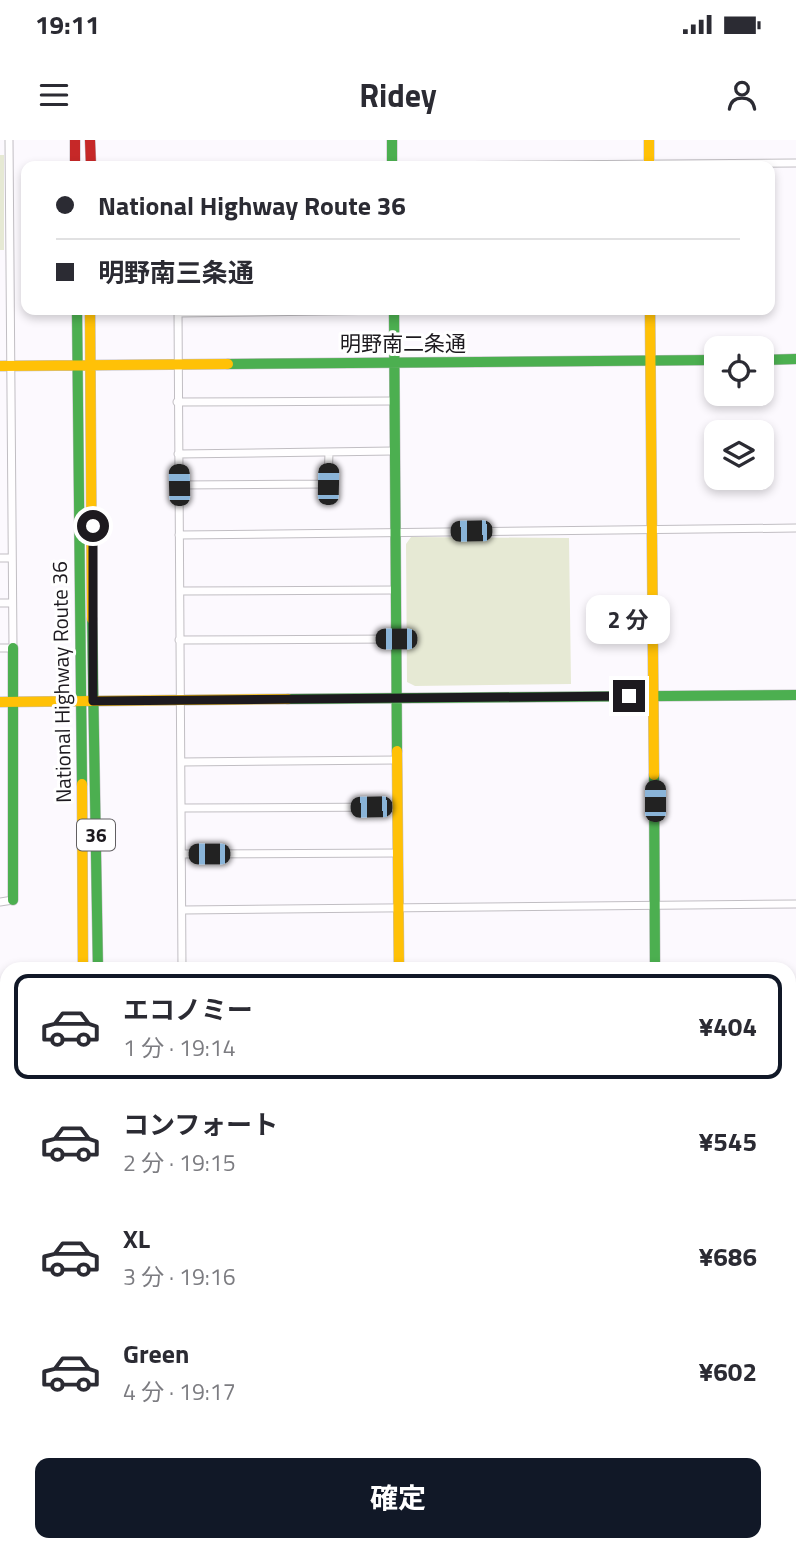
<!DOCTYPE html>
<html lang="ja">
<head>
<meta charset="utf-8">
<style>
	:root { --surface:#fff; --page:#f7f7f7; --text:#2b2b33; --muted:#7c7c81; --line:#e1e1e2; --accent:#111827 }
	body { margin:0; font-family:"Titillium Web","Noto Sans JP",sans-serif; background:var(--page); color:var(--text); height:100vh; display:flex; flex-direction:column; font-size:26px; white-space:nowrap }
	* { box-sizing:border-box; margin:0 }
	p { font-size:23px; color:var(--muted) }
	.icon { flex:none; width:38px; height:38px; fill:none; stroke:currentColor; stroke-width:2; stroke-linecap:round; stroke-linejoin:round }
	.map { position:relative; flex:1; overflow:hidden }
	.drawer { position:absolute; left:0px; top:822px; width:796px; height:590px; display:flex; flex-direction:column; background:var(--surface); border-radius:21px 21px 0 0; box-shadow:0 4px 10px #0003 }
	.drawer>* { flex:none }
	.banner { position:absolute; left:21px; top:21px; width:754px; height:154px; border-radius:14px; box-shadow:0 4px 10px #0003; display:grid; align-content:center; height:154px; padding:0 35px; background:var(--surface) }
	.controls { position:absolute; left:704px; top:196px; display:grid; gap:14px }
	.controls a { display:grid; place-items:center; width:70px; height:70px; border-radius:14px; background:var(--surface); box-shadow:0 4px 10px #0003; font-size:35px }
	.end { position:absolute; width:32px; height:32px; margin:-16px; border:9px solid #1d1a1f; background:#fff; box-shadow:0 0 0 4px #fff }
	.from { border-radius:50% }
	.bubble { position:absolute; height:49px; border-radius:14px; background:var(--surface); box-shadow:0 4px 10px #0003; font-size:23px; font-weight:700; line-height:49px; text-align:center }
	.car { position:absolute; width:21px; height:42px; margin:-21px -10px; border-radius:9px; box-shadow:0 0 5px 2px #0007; background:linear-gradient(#222 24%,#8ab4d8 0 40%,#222 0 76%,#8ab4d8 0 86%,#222 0) }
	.banner b { display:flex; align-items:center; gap:24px; height:66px; font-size:26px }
	.banner b+b { border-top:2px solid var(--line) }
	.banner i { width:18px; height:18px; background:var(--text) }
	ul { padding:12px 0 0; list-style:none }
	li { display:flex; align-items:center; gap:21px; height:105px; margin:0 14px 10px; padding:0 21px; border:4px solid transparent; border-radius:14px }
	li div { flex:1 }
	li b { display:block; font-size:26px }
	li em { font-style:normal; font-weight:700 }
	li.selected { border-color:var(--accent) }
	li>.icon { width:63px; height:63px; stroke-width:1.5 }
	.action { display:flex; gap:14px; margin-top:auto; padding:14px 35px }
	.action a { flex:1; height:80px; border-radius:14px; background:var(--accent); color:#fff; font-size:28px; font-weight:700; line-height:80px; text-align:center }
	.status { display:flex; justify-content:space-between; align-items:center; height:49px; padding:0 35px; background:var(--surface); direction:ltr }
	.status svg { height:19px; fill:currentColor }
	header { display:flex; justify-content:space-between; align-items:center; height:91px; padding:0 35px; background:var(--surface); font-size:32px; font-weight:700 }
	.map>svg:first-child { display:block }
</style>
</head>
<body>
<div class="status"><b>19:11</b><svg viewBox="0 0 49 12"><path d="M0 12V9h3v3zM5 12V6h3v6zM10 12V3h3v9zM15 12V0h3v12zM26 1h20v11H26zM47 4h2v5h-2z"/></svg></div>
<header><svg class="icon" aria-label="menu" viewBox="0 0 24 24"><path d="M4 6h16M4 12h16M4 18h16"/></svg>Ridey<svg class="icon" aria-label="person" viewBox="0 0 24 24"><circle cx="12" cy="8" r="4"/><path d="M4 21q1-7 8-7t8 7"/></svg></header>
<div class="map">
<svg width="796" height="1412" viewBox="0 0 796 1412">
	<rect width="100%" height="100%" fill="#fcf9fe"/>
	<path fill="#e6e9d4" d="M0,15H4V110H0Z
		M411,397L569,398L571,544L415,546L407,542L406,404Z"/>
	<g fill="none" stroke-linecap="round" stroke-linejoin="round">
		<path stroke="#abe6e9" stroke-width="14" d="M0,863L7,878
			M189,1405L193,1412"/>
		<g stroke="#c1bec3" stroke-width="9">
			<path id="street" d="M394,26L796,23
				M178,170L182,830
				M178,173L394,170
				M177,262L393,261
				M178,314L393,311
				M179,345L328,344L329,312
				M179,395L796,388
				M0,418H11
				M180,451L395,450
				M0,463H12
				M179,500L396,499
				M0,508H13L9,0
				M181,622L397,620
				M182,668L398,667
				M182,714L398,713
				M0,762L13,760
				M183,770L796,764
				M789,1068H796
				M0,1192H7
				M789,1216H796
				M735,1405L775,1412
				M653,1412L655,1405"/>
		</g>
		<g stroke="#c1bec3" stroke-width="11">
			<path id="fast" d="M392,0V26
				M77,170L82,644
				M394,170L397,611
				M761,220L796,219
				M228,224L716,220
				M92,479L98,830
				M13,508V760
				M288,559L796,555
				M654,635L655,830
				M0,911H7
				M0,929L7,928"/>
		</g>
		<g stroke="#c1bec3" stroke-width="11">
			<path id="slow" d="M649,0V26
				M90,170L92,479
				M650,170L654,635
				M0,226L228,224
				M0,562L288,559
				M397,611L399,830
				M82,644L83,830
				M789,920L796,919"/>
		</g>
		<g stroke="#c1bec3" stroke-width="11">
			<path id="jam" d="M75,0V26
				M90,0L91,26
				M789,903H796"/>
		</g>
		<use href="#street" stroke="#fffeff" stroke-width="7"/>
		<use href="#fast" stroke="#4caf50" stroke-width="10"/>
		<use href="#slow" stroke="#ffc107" stroke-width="10"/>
		<use href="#jam" stroke="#c62828" stroke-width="10"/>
	</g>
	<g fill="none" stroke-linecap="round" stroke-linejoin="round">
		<path stroke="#1d1a1f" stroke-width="9" d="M93,386V561L629,556"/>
	</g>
	<g text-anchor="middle" stroke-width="6" stroke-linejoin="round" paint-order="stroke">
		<rect fill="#fff" stroke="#615f62" stroke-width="2" x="77" y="679.5" width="38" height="31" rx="5"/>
		<g font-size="19" font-weight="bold" fill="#1d1a1f">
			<text x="96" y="702">36</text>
		</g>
		<g font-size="21" fill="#1d1a1f" stroke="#fff">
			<text x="403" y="211">明野南二条通</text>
			<text transform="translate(62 542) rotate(-91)" y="7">National Highway Route 36</text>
		</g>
	</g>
</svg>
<div class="controls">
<a><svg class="icon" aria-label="locate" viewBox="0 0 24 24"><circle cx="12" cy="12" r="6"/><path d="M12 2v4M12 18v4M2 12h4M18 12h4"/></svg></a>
<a><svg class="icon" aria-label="layers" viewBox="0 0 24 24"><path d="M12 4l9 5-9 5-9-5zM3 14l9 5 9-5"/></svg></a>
</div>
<i class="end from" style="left:93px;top:386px"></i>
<i class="end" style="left:629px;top:556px"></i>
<div class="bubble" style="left:586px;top:455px;width:84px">2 分</div>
<i class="car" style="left:328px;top:344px;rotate:1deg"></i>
<i class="car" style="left:179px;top:345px;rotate:359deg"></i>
<i class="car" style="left:471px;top:391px;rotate:269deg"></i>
<i class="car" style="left:396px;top:499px;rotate:270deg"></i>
<i class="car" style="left:655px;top:661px;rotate:0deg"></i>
<i class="car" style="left:371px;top:667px;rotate:269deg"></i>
<i class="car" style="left:209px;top:714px;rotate:270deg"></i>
<div class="banner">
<b><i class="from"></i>National Highway Route 36</b>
<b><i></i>明野南三条通</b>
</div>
<section class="drawer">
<ul>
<li class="selected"><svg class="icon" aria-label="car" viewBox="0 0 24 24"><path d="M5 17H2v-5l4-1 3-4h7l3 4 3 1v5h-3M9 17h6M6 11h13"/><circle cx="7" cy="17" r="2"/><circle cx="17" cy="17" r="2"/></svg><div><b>エコノミー</b><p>1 分 · 19:14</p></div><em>¥404</em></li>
<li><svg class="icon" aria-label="car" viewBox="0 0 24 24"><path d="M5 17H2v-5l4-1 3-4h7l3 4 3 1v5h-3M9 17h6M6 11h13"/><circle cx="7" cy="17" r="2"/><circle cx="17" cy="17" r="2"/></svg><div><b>コンフォート</b><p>2 分 · 19:15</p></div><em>¥545</em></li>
<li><svg class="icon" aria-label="car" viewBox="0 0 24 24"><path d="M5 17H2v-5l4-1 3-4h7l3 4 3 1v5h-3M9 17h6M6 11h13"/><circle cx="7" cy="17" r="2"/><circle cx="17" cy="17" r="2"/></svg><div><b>XL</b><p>3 分 · 19:16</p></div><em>¥686</em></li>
<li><svg class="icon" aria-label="car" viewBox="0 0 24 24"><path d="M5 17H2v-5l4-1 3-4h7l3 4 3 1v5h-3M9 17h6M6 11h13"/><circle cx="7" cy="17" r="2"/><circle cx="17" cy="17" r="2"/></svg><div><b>Green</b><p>4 分 · 19:17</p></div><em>¥602</em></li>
</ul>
<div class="action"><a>確定</a></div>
</section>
</div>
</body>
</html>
